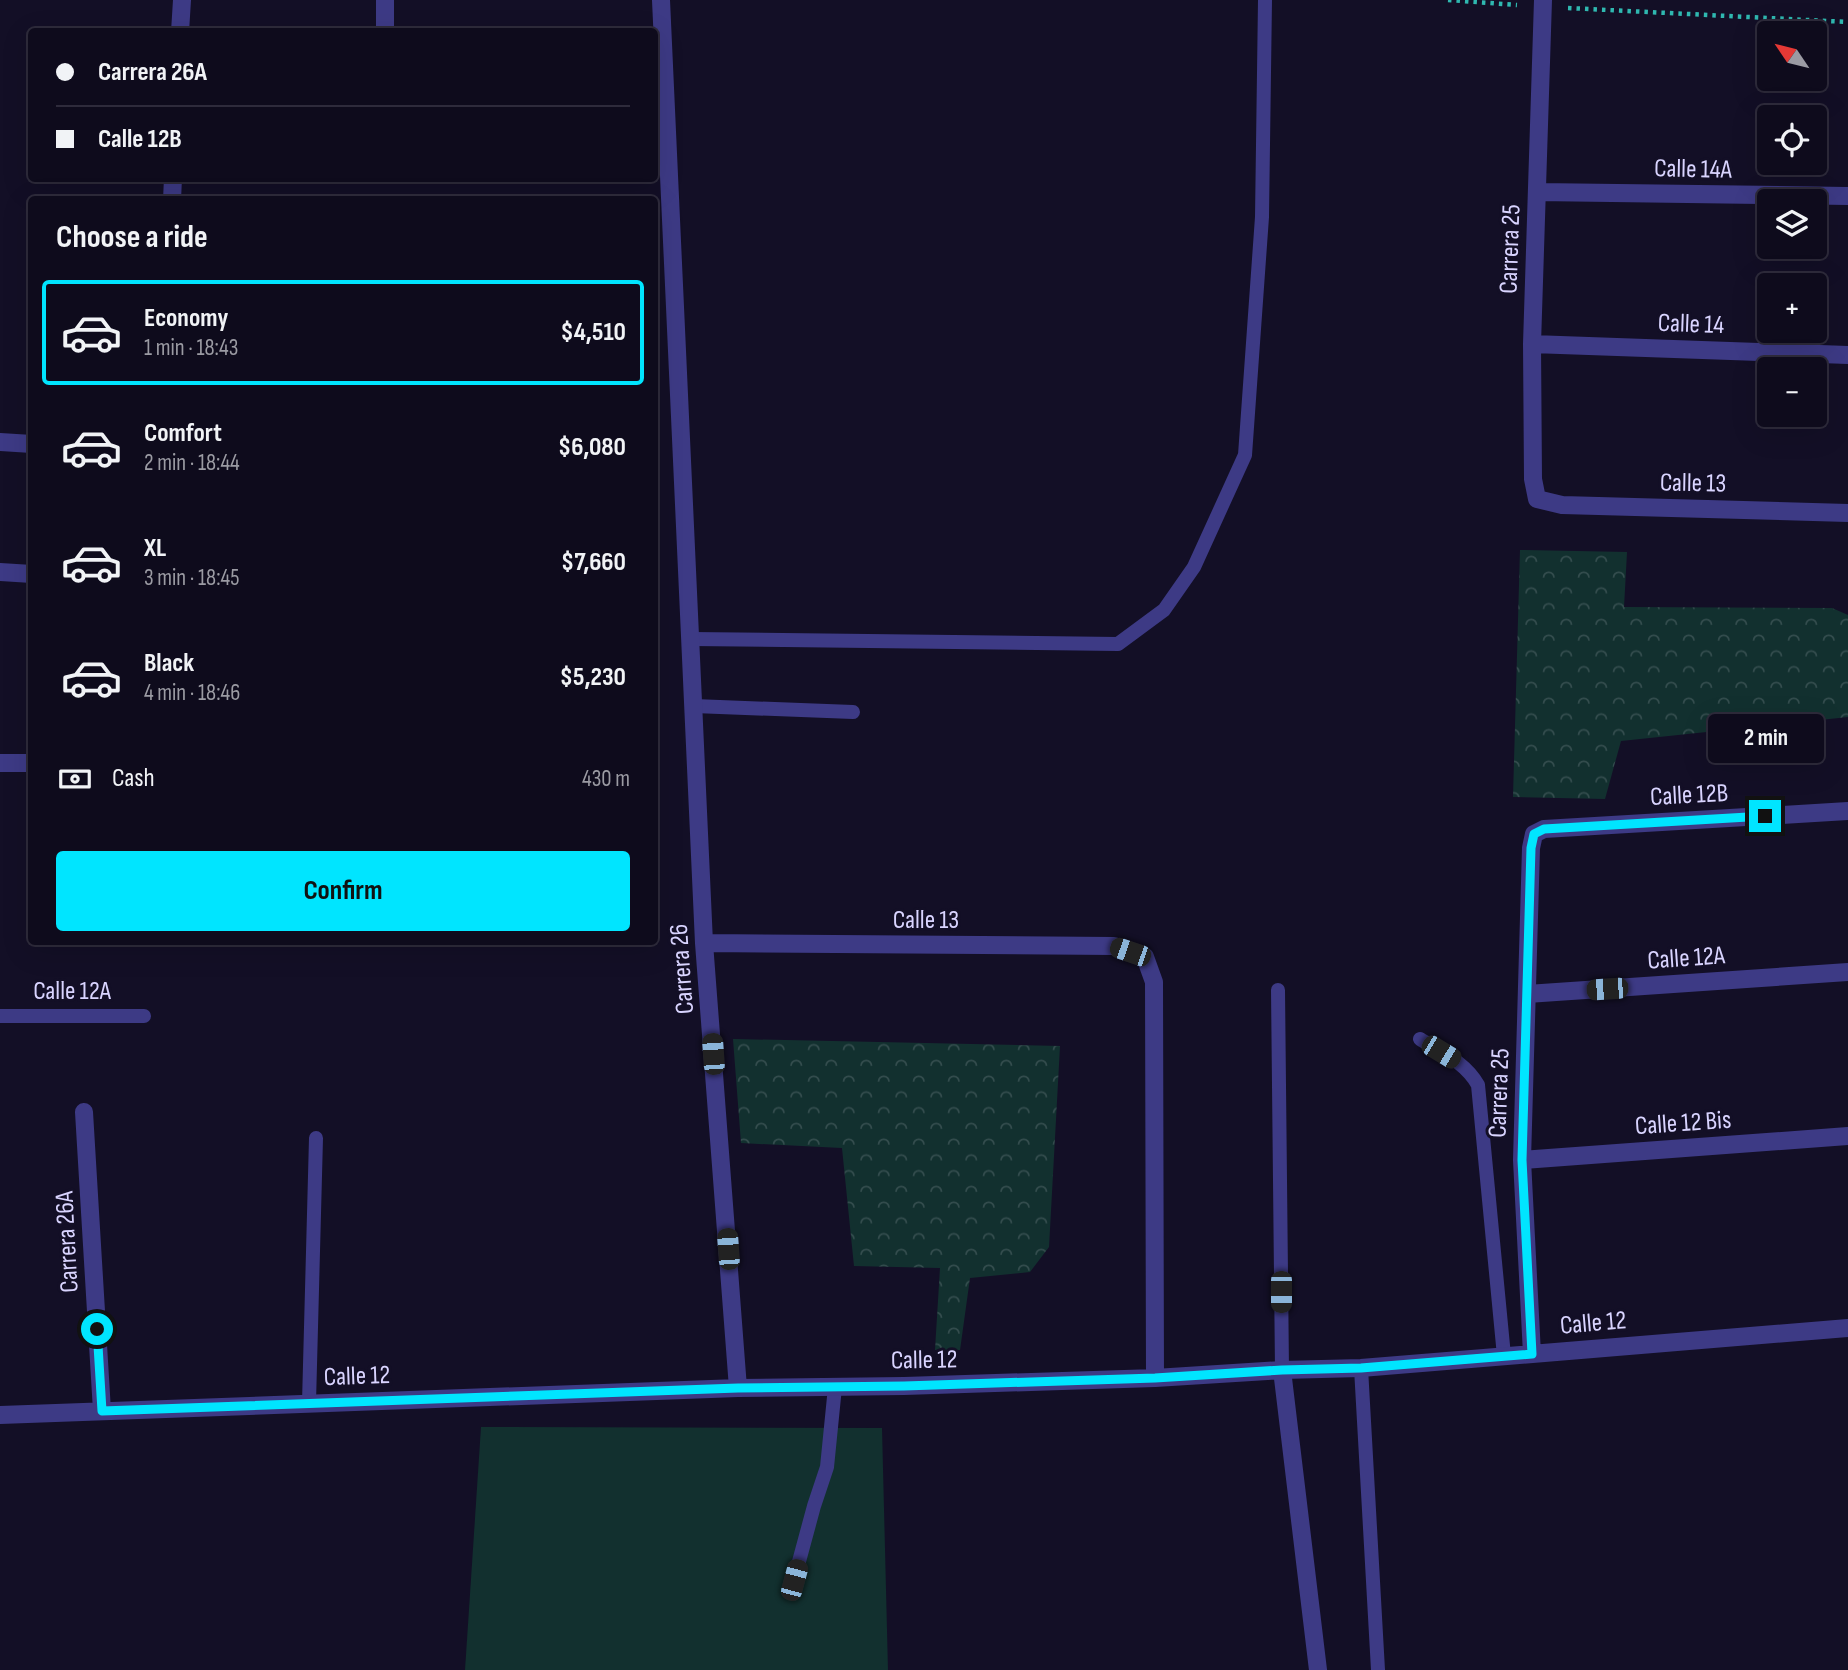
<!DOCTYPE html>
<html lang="en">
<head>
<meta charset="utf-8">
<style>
	:root { --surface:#0e0b1c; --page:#1c1929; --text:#f1f3f6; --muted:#9b9ba3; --line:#2e2b3b; --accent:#00e5ff }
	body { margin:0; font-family:"Sofia Sans Condensed",sans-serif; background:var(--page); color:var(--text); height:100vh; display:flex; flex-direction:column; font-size:26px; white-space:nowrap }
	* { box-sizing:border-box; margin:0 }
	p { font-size:23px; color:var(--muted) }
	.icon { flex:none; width:38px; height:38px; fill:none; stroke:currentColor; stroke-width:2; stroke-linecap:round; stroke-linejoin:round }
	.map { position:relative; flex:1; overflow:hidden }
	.side { position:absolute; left:28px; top:196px; width:630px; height:749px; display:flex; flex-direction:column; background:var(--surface); border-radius:7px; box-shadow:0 7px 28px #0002,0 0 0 2px var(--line) }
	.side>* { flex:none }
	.banner { position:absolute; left:28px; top:28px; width:630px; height:154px; border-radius:7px; box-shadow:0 7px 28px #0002,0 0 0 2px var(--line); display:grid; align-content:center; height:154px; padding:0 28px; background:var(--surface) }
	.needle { width:46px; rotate:305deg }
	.fabs { position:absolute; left:1757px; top:21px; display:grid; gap:14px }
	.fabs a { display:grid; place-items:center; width:70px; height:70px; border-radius:7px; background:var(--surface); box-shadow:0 7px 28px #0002,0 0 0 2px var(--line); font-size:35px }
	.end { position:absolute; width:32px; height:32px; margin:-16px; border:9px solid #00e5ff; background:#111; box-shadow:0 0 0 4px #111 }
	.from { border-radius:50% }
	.bubble { position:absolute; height:49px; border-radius:7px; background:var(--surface); box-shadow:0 7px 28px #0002,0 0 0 2px var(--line); font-size:23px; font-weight:700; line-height:49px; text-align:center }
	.car { position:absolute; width:21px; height:42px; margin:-21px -10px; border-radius:9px; box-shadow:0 0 5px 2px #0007; background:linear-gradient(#222 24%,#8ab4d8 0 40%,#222 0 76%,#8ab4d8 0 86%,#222 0) }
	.banner b { display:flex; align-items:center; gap:24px; height:66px; font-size:26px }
	.banner b+b { border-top:2px solid var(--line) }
	.banner i { width:18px; height:18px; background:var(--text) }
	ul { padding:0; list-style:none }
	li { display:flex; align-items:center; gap:21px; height:105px; margin:0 14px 10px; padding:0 14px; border:4px solid transparent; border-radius:7px }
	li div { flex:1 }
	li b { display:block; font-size:26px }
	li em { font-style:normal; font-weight:700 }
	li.on { border-color:var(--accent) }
	li>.icon { width:63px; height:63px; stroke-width:1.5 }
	h2 { padding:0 28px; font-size:32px; line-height:84px }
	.pay { display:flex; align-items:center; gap:18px; height:77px; padding:0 28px; font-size:26px }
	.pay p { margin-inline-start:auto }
	.cta { display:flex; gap:14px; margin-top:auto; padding:14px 28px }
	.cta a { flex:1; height:80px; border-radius:7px; background:var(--accent); color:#111; font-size:28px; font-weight:700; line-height:80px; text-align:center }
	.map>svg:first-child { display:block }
</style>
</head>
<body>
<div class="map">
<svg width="1848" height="1670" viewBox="0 0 1848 1670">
	<defs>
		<pattern id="park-crowns" width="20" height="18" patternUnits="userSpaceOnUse" patternTransform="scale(1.75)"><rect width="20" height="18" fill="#12302f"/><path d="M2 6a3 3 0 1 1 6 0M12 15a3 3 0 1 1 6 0" fill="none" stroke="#344d4e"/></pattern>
	</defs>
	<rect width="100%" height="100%" fill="#130f26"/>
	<path fill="#12302f" d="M481,1427L882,1428L888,1670H465Z"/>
	<path fill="url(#park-crowns)" d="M1520,550L1627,552L1624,607L1832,608L1848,615V717L1621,741L1605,799L1513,797Z
		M733,1039L1060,1046L1049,1247L1030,1272L970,1278L960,1350H935L940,1268L854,1266L842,1148L741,1143Z"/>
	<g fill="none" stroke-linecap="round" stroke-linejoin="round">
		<path stroke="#2fb8b0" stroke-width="4.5" stroke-dasharray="3.5 5" stroke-linecap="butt" d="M1448,0L1517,5
			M1568,8L1848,22"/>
		<path stroke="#3d3a85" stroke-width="14" d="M691,639L1118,644L1164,610L1194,567L1245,455L1262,217L1265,0
			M694,706L853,712
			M1278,990L1282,1370
			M0,1016H144
			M1420,1039C1441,1052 1465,1062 1478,1085L1504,1356
			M1361,1368L1378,1670
			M309,1403L316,1138
			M794,1580L814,1506L827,1467L835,1387"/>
		<path stroke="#3d3a85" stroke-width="18" d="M661,0L704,943L738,1388
			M1543,0L1532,344L1533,479L1537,499L1562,505L1848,513
			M180,32L182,0
			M385,32V0
			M1537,192L1848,196
			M172,200L173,178
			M1532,344L1848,355
			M0,442L32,444
			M0,572L32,574
			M0,763H32
			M704,943L1114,946L1145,957L1154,982L1155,1378
			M1527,994L1848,972
			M84,1112L102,1411
			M1522,1160L1848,1136
			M1532,1354L1522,1160L1531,848L1534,834L1544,829L1848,811
			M1282,1370L1318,1670
			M0,1415L738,1388L904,1386L1155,1378L1282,1370L1361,1368L1848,1328"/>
	</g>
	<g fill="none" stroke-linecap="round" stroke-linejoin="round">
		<path stroke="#00e5ff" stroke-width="9" d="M97,1329L102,1411L738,1388L904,1386L1155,1378L1282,1370L1361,1368L1532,1354L1522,1160L1531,848L1534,834L1544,829L1765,816"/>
	</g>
	<g text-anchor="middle" stroke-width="6" stroke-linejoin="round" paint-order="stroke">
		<g font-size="26" fill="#d9d4ff" stroke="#130f26">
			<text transform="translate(1693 168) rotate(1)" y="9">Calle 14A</text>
			<text transform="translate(1509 249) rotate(-88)" y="9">Carrera 25</text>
			<text transform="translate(1691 323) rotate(2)" y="9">Calle 14</text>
			<text transform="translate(1693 482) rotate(1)" y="9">Calle 13</text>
			<text transform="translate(1689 794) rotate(-3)" y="9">Calle 12B</text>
			<text x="926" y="928">Calle 13</text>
			<text transform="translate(1686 957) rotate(-4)" y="9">Calle 12A</text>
			<text transform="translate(681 969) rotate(-94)" y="9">Carrera 26</text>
			<text x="72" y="999">Calle 12A</text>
			<text transform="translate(1498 1093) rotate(-88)" y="9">Carrera 25</text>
			<text transform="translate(1683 1122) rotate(-4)" y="9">Calle 12 Bis</text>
			<text transform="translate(66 1242) rotate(-93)" y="9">Carrera 26A</text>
			<text transform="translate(1593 1322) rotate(-5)" y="9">Calle 12</text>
			<text transform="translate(924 1359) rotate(-1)" y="9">Calle 12</text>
			<text transform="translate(357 1375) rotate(-2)" y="9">Calle 12</text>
		</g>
	</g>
</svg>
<div class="fabs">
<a><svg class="needle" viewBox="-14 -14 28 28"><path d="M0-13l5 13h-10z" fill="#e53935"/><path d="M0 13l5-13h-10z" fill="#9b9ba3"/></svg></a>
<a><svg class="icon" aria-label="locate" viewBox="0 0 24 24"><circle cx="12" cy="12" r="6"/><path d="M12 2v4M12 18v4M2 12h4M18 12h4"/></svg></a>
<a><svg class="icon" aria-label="layers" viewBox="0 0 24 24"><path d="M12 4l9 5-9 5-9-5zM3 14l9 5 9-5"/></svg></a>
<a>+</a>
<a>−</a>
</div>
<i class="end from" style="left:97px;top:1329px"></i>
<i class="end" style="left:1765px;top:816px"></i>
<div class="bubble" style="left:1708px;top:714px;width:116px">2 min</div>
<i class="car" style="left:1130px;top:952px;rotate:289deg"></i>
<i class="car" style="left:1607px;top:989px;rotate:266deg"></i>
<i class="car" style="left:1441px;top:1052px;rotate:121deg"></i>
<i class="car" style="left:713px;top:1054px;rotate:356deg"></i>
<i class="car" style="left:728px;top:1249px;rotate:356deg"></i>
<i class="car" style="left:1281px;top:1292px;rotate:180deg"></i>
<i class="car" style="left:794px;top:1580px;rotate:15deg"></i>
<div class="banner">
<b><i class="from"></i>Carrera 26A</b>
<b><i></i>Calle 12B</b>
</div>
<section class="side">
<h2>Choose a ride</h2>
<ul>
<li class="on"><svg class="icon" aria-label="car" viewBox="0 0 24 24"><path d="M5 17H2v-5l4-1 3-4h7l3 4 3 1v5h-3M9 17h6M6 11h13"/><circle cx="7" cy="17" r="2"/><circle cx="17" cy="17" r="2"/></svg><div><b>Economy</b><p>1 min · 18:43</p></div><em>$4,510</em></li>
<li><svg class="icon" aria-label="car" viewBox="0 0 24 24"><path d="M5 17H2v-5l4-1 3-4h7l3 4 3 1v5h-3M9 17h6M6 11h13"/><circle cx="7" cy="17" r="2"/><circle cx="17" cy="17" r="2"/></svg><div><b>Comfort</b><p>2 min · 18:44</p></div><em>$6,080</em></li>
<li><svg class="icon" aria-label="car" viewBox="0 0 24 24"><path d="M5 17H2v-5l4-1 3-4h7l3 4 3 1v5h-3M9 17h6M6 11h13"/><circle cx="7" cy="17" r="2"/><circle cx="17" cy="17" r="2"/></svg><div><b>XL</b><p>3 min · 18:45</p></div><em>$7,660</em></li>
<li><svg class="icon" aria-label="car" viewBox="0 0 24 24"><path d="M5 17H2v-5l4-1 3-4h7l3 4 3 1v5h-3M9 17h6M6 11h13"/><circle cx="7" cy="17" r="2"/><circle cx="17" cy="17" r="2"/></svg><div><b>Black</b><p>4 min · 18:46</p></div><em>$5,230</em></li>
</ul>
<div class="pay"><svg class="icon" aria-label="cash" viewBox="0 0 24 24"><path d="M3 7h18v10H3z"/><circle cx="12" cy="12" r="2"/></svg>Cash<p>430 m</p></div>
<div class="cta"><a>Confirm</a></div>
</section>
</div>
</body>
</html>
